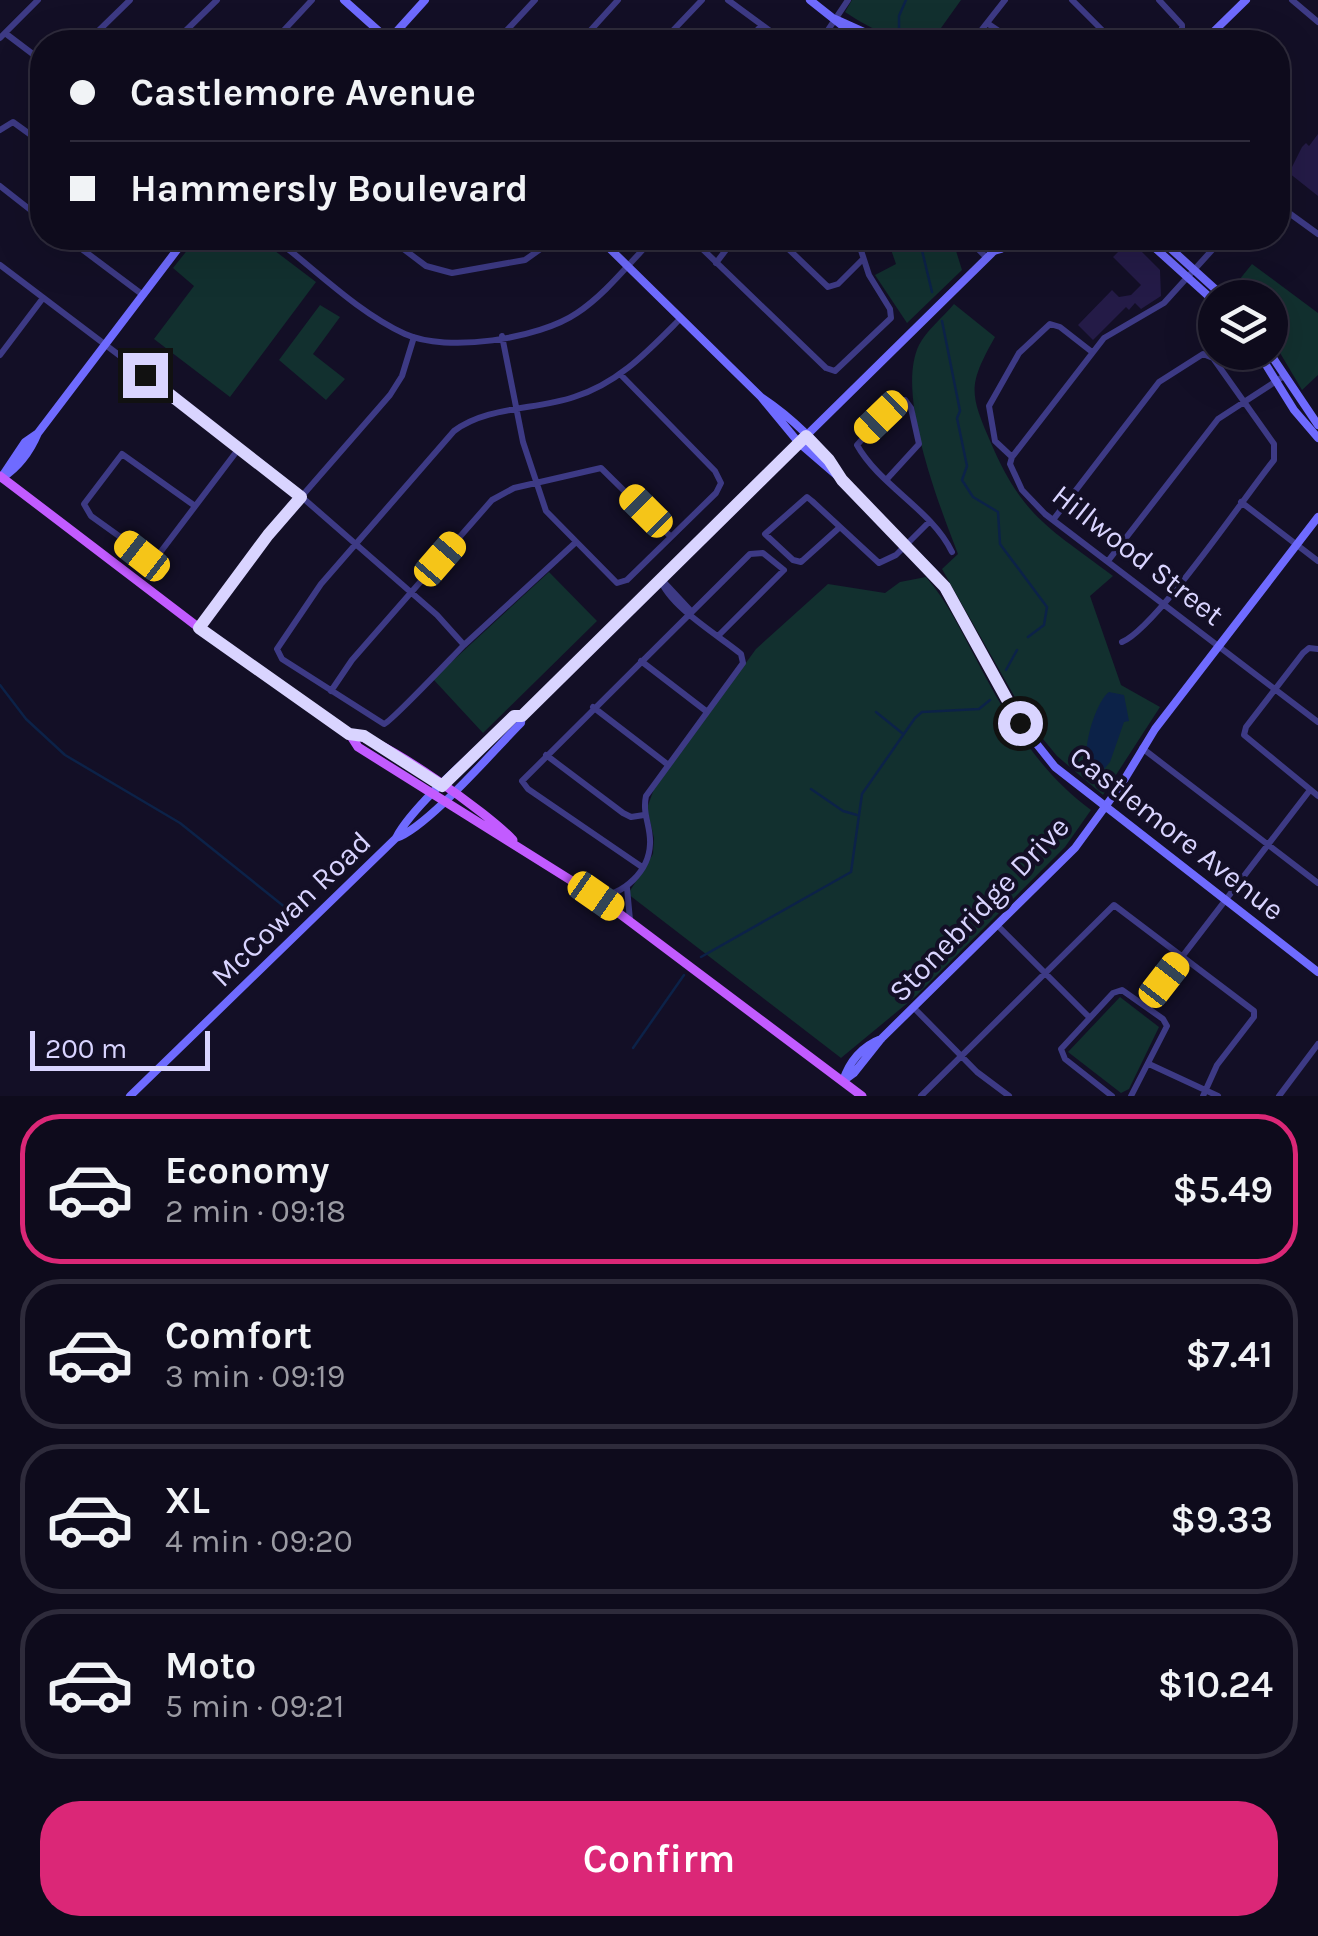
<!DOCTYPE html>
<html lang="en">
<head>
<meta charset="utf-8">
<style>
	:root { --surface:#0e0b1c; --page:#171425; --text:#f1f3f6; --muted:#9b9ba3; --line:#2e2b3b; --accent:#db2777 }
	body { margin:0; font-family:Karla,sans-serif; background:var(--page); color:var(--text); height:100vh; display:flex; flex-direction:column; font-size:38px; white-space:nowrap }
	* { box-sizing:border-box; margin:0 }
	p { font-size:32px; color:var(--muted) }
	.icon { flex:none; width:55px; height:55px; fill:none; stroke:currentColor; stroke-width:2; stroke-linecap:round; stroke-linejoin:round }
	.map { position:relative; height:1096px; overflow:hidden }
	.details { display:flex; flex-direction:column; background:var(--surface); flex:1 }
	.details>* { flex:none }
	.hud { position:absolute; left:30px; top:30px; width:1260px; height:220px; border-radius:40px; box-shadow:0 10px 40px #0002,0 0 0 2px var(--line); display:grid; align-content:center; height:220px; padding:0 40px; background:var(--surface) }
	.controls { position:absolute; left:1198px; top:280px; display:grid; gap:20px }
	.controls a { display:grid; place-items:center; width:90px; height:90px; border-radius:50%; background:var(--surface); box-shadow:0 10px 40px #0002,0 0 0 2px var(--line); font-size:50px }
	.scale { position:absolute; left:30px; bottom:25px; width:180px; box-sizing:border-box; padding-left:10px; border:5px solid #d9d4ff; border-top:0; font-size:28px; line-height:35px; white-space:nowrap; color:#d9d4ff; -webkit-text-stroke:8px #130f26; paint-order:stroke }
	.end { position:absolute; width:45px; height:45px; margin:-22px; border:12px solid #d9d4ff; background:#111; box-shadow:0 0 0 5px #111 }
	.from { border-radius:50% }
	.car { position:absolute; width:30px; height:60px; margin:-30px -15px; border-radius:12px; box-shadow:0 0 8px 2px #0007; background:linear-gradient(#f5c518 24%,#345 0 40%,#f5c518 0 76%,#345 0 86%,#f5c518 0) }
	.hud b { display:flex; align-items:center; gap:35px; height:95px; font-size:38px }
	.hud b+b { border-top:2px solid var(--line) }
	.hud i { width:25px; height:25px; background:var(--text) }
	ul { padding:18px 0 0; list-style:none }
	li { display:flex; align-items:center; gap:30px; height:150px; margin:0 20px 15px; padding:0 20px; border:5px solid var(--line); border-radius:40px }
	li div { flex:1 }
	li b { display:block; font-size:38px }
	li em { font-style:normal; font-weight:600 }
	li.selected { border-color:var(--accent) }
	li>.icon { width:90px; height:90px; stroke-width:1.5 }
	.action { display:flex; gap:20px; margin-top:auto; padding:20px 40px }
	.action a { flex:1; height:115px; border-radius:40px; background:var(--accent); color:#fff; font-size:40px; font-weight:600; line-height:115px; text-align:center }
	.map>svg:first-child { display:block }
</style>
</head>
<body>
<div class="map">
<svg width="1318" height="1096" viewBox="0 0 1318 1096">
	<rect width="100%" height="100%" fill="#130f26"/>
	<path fill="#12302f" d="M852,0H961L931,42C898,42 872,30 845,12Z
		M197,238H258L316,282L230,397L154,339L194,286L173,268Z
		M887,238H952L962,270L907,323L875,275L896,264Z
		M1252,264L1318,313V375L1302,390L1270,336V298L1239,297L1231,290Z
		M954,304L995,337C968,385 969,393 991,443C1023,518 1051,529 1113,576L1090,596L1121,685L1160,707L1103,795L1057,756L1029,722L942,569L958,554C940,507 895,394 919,345C926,331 943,317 954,304Z
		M320,305L340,317L313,354L345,379L326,400L279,360Z
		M549,572L597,621L483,733L433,679Z
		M926,577C947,601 960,629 975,657C1005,715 1037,770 1091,810L1065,847L916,996L841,1058L628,894L653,854L654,838L647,808L654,789L756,649L828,584L885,593L900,582Z
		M1120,997L1159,1027L1129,1089L1121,1093L1068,1052Z"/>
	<path fill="#0c2248" d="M1109,692L1124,695L1129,721L1124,722L1110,762L1100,774L1089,770C1080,754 1095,702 1109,692Z"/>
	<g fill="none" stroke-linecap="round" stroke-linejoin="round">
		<path stroke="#0c2248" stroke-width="2.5" d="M899,32V16L906,0
			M919,238L932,292
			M942,321L960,411L957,418L967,466L962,480L973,497L998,512L1000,544L1047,607L1044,625L1028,637
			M1006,670L1017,650
			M0,685L26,719L65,755L180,823L296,916
			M876,712L902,733
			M811,789L843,811L857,815
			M701,957L851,872L862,794L915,718L922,712L979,709L990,700
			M633,1048L684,975"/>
	</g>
	<path fill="#241b47" d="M1318,134V196L1289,173L1302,147L1306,143L1309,146Z
		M1130,240L1160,270L1161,296L1141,309L1135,303L1129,310L1126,307L1093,340L1078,325L1112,290L1119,297L1131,295L1141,285L1113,257Z"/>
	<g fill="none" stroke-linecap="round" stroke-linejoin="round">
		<path stroke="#3d3a85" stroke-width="6" d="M728,0L785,42
			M1072,0L1114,42
			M1159,0L1182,25V33L1172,42
			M1292,0L1318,22
			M987,23L1015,42
			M5,33L42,61
			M0,38L38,0
			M87,42L130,0
			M174,42L217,0
			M273,42L312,0
			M496,42L535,0
			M580,42L618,0
			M662,42L702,0
			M746,42L762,25
			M820,42L848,0
			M972,42L1005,0
			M0,130L13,122L42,143
			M0,186L42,219
			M1278,205L1318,234
			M67,238L143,295
			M168,238L179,246
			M274,238C315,269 357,312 405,334C447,353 539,339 577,313C606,294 630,262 654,238
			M389,238L426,266L452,273L525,260L556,238
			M691,238L826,368L835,371L891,318L890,309L869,275L857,238
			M777,238L828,287L838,284L863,259
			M967,238L987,258
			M1223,238L1164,303L1104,338L1012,457L1010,464L1022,490L1045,514L1318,722
			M716,263L735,238
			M0,265L272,471L437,615L464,645L575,543
			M502,336L523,442L546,511L617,583L627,580L716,493L721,483L715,471L620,374
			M0,355L43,298
			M1011,456L995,441L989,406L1019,353L1050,324L1060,327L1092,352
			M887,479L919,444L911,408L905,400L896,402L857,445C880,486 931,509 952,552
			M1241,502L1318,561
			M195,506L122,454L84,504L91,516L151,559L159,554L240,447
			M1053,520L1159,382L1203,354L1213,358L1274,444V460C1245,496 1156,628 1122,642
			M840,527L801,562L793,560L765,534L807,497L812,501L879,563L896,555L929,522
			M1108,561L1218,419L1284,376
			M663,581L691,611
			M199,628L268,535L390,395L402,376L414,337
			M464,645C452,657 391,722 384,724L282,659L277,649L321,584L454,431C487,406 536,410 574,397C619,383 649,350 681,318
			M1318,649L1309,648L1303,653L1246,727L1244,735L1318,796
			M641,661L706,711
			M331,691L352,660L492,500L514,488L601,468L671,537
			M593,707L667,764
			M1142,748L1318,883
			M546,755L623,813L631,817L644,815
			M642,867L528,789L522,781L750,554L763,553L784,570L718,636
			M627,888L630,920
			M598,896C624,895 649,871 650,844C651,826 642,814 646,796L743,663L741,654C718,635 670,607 660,579
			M998,926L1089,1017
			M1145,1005L1310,790
			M915,1009L977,1072L1009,1096
			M1149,1064L1218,1096
			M921,1096L1114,905L1254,1011V1017L1217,1065L1203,1096
			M1112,1096L1065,1059L1061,1049L1113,993L1122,990L1163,1019L1167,1026L1131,1096
			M1279,1096L1318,1044"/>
		<path stroke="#6f6bff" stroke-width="8" d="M344,0L391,42
			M810,0L863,42
			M835,19L886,42
			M388,41L425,0
			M1203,42L1246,0
			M599,238L761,397C791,417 821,445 840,476
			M1144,238L1215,302
			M1159,238L1225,298
			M994,251L1001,238
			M1258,352L1294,410L1318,438
			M1269,352L1318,425
			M761,397L799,443L842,480L937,576L1020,723L1055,767L1318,972
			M3,475L25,442L38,433
			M2,478C19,467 30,452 38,433L186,238
			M396,838C427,828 494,750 521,723L522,715L994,251L1001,249L1014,238
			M843,1081L854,1073L881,1039L1075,848L1121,785L1155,729L1318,517
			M843,1081C849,1062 862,1046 881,1039
			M130,1096L396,838C413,804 484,745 514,716L522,715"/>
		<path stroke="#c25bff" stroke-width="9" d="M0,476L215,640L349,733L358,747L596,896L862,1096
			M349,733C384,739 488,813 513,840"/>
	</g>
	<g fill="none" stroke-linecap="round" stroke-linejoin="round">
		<path stroke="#d9d4ff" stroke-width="12" d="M145,375L301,497L268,535L199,628L349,734L364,736L442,786L514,716H522L806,436L829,460L842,480L945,587L1020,723"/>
	</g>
	<g text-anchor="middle" stroke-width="8" stroke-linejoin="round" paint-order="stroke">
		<g font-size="30" fill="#d9d4ff" stroke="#130f26">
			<text transform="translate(1138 555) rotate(38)" y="10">Hillwood Street</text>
			<text transform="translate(1177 833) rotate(38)" y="10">Castlemore Avenue</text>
			<text transform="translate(291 909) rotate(-44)" y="10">McCowan Road</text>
			<text transform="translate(979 909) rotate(-46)" y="10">Stonebridge Drive</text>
		</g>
	</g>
</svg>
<div class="controls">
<a><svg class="icon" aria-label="layers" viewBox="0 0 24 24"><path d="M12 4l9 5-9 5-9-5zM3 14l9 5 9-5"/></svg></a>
</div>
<div class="scale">200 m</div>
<i class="end from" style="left:1020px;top:723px"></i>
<i class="end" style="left:145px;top:375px"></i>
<i class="car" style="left:881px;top:417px;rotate:226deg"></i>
<i class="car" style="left:646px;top:511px;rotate:315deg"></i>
<i class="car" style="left:142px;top:556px;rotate:308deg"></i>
<i class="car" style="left:440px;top:559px;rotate:41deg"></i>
<i class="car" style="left:596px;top:896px;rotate:125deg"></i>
<i class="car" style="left:1164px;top:980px;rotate:38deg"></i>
<div class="hud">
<b><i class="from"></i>Castlemore Avenue</b>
<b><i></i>Hammersly Boulevard</b>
</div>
</div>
<section class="details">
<ul>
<li class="selected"><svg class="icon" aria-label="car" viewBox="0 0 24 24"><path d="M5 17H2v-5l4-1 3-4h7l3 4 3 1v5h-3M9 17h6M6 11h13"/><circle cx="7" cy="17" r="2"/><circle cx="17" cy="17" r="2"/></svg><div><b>Economy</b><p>2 min · 09:18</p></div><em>$5.49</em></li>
<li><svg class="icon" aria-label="car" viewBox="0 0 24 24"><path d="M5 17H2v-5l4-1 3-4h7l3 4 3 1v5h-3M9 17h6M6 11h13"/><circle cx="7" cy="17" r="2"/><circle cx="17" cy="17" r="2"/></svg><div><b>Comfort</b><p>3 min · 09:19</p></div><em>$7.41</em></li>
<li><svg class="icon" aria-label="car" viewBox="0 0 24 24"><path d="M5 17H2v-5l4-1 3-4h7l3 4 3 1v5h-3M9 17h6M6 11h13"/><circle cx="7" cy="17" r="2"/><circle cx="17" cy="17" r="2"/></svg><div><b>XL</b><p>4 min · 09:20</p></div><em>$9.33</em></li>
<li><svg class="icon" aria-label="car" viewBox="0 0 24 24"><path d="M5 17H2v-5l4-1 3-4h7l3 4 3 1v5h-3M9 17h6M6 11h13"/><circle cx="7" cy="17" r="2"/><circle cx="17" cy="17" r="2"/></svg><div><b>Moto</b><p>5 min · 09:21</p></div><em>$10.24</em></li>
</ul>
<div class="action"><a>Confirm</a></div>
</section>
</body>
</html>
